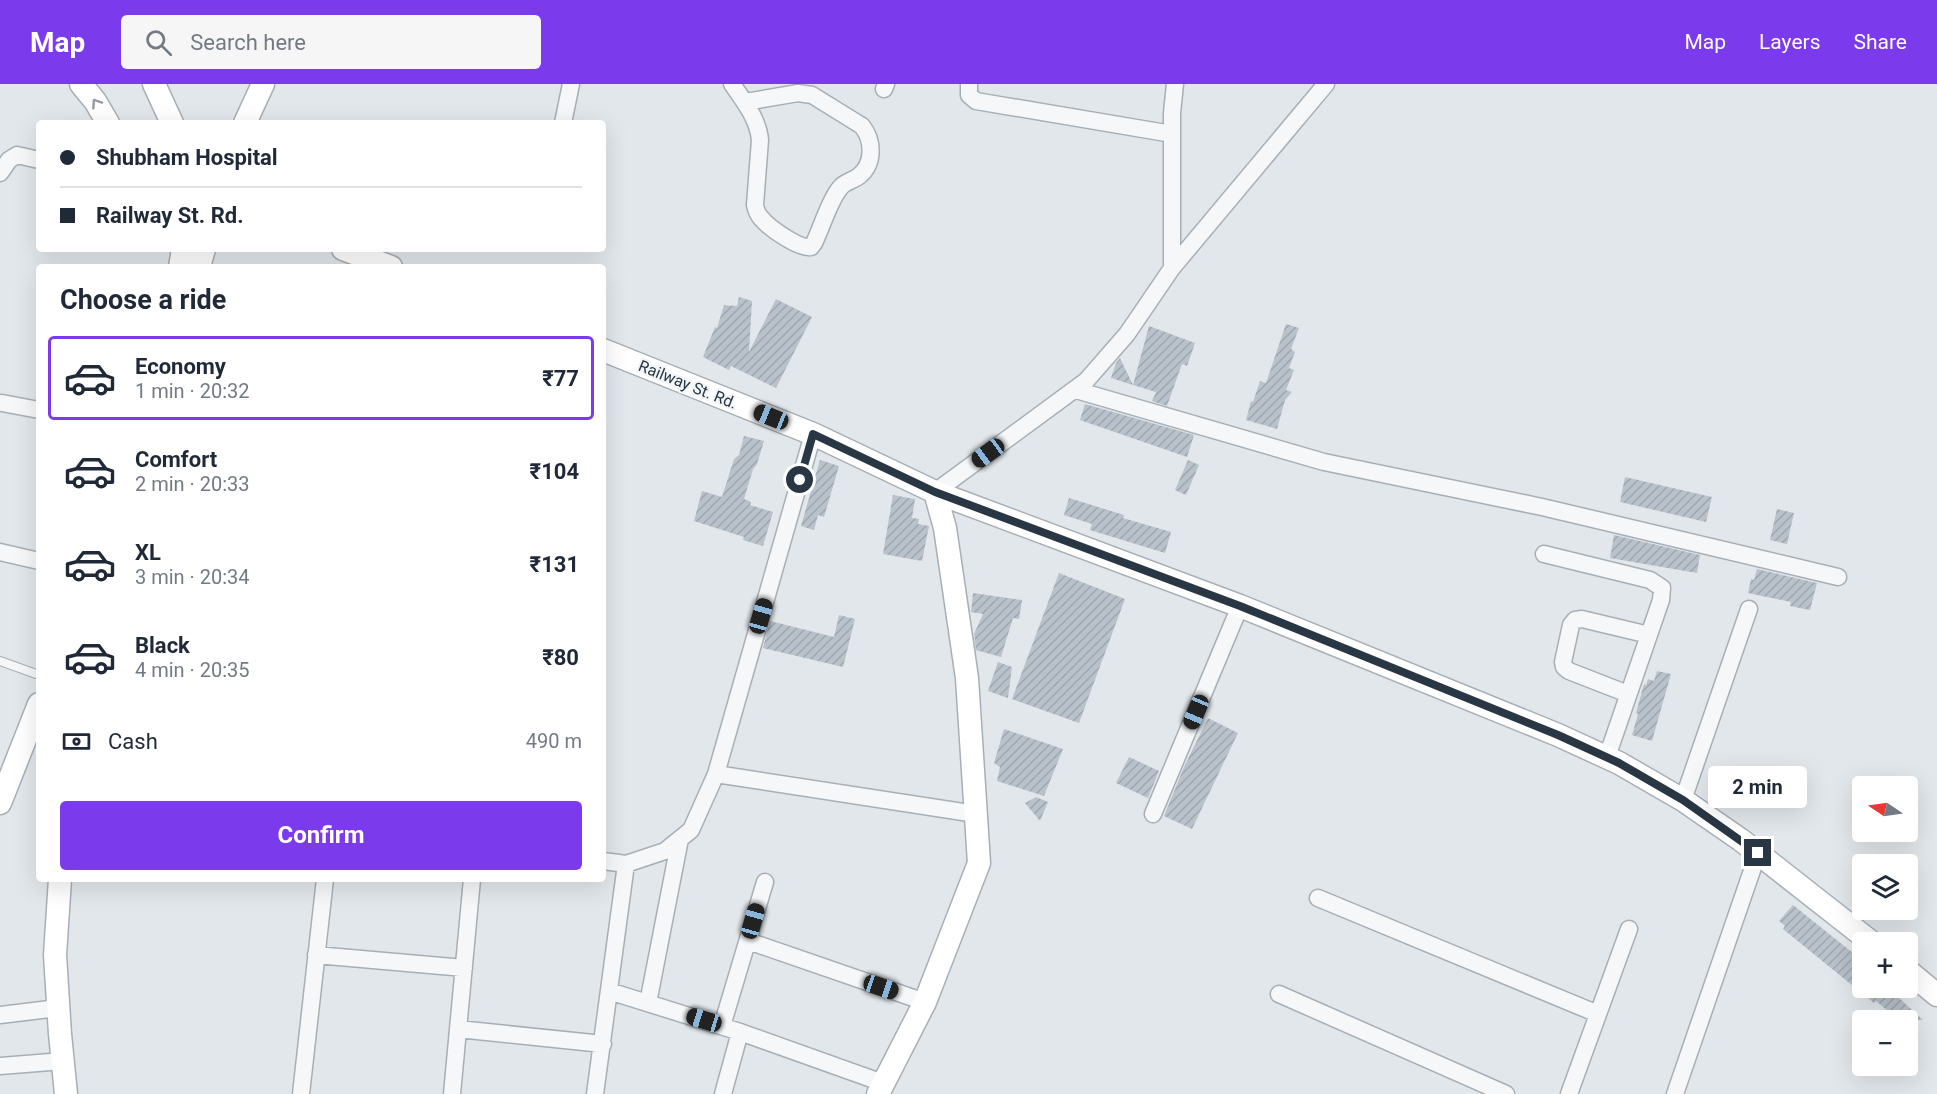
<!DOCTYPE html>
<html lang="en">
<head>
<meta charset="utf-8">
<style>
	:root { --surface:#fff; --page:#f6f6f7; --text:#1f2937; --muted:#747a83; --line:#e0e1e3; --accent:#7c3aed }
	body { margin:0; font-family:Roboto,sans-serif; background:var(--page); color:var(--text); height:100vh; display:flex; flex-direction:column; font-size:22px; white-space:nowrap }
	* { box-sizing:border-box; margin:0 }
	p { font-size:20px; color:var(--muted) }
	.icon { flex:none; width:33px; height:33px; fill:none; stroke:currentColor; stroke-width:2; stroke-linecap:round; stroke-linejoin:round }
	.map { position:relative; flex:1; overflow:hidden }
	.panel { position:absolute; left:36px; top:180px; width:570px; height:618px; display:flex; flex-direction:column; background:var(--surface); border-radius:6px; box-shadow:0 6px 24px #0002 }
	.panel>* { flex:none }
	.banner { position:absolute; left:36px; top:36px; width:570px; height:132px; border-radius:6px; box-shadow:0 6px 24px #0002; display:grid; align-content:center; height:132px; padding:0 24px; background:var(--surface) }
	.needle { width:39px; rotate:283deg }
	.buttons { position:absolute; left:1852px; top:692px; display:grid; gap:12px }
	.buttons a { display:grid; place-items:center; width:66px; height:66px; border-radius:6px; background:var(--surface); box-shadow:0 6px 24px #0002; font-size:30px }
	.end { position:absolute; width:27px; height:27px; margin:-14px; border:8px solid #293745; background:#fff; box-shadow:0 0 0 3px #fff }
	.from { border-radius:50% }
	.bubble { position:absolute; height:42px; border-radius:6px; background:var(--surface); box-shadow:0 6px 24px #0002; font-size:20px; font-weight:700; line-height:42px; text-align:center }
	.car { position:absolute; width:18px; height:36px; margin:-18px -9px; border-radius:8px; box-shadow:0 0 4px 2px #0007; background:linear-gradient(#222 24%,#8ab4d8 0 40%,#222 0 76%,#8ab4d8 0 86%,#222 0) }
	.banner b { display:flex; align-items:center; gap:21px; height:57px; font-size:22px }
	.banner b+b { border-top:2px solid var(--line) }
	.banner i { width:15px; height:15px; background:var(--text) }
	ul { padding:0; list-style:none }
	li { display:flex; align-items:center; gap:18px; height:84px; margin:0 12px 9px; padding:0 12px; border:3px solid transparent; border-radius:6px }
	li div { flex:1 }
	li b { display:block; font-size:22px }
	li em { font-style:normal; font-weight:700 }
	li.active { border-color:var(--accent) }
	li>.icon { width:54px; height:54px; stroke-width:1.5 }
	h2 { padding:0 24px; font-size:27px; line-height:72px }
	.pay { display:flex; align-items:center; gap:15px; height:66px; padding:0 24px; font-size:22px }
	.pay p { margin-inline-start:auto }
	.primary-button { display:flex; gap:12px; margin-top:auto; padding:12px 24px }
	.primary-button a { flex:1; height:69px; border-radius:6px; background:var(--accent); color:#fff; font-size:24px; font-weight:700; line-height:69px; text-align:center }
	header { display:flex; align-items:center; gap:36px; box-sizing:border-box; height:84px; padding:0 30px; background:var(--accent); color:#fff }
	header strong { font-size:28px }
	nav { display:flex; gap:33px; margin-inline-start:auto; font-size:21px }
	.search { width:420px; height:54px; background:var(--page); display:flex; align-items:center; gap:15px; box-sizing:border-box; padding:0 21px; border-radius:6px; color:var(--muted); font-size:22px }
	.map>svg:first-child { display:block }
</style>
</head>
<body>
<header>
<strong>Map</strong>
<div class="search"><svg class="icon" aria-label="search" viewBox="0 0 24 24"><circle cx="10" cy="10" r="6"/><path d="M15 15l6 6"/></svg>Search here</div>
<nav><a>Map</a><a>Layers</a><a>Share</a></nav>
</header>
<div class="map">
<svg width="1937" height="1010" viewBox="0 0 1937 1010">
	<defs>
		<pattern id="building-hatch" width="6" height="6" patternUnits="userSpaceOnUse" patternTransform="scale(1.5)"><rect width="6" height="6" fill="#b9c1ca"/><path d="M-1 1l2-2M0 6l6-6M5 7l2-2" fill="none" stroke="#9fa6af"/></pattern>
	</defs>
	<rect width="100%" height="100%" fill="#e2e7eb"/>
	<path fill="url(#building-hatch)" d="M739,213L752,217L749,268L776,215L812,233L776,304L731,282L729,286L703,273L715,243L717,244L724,221L737,222Z
		M1286,240L1299,244L1291,265L1295,268L1289,284L1294,286L1286,306L1292,308L1285,316L1277,345L1246,336L1251,317L1253,318L1260,297L1266,299Z
		M1149,242L1195,259L1187,282L1182,280L1167,322L1152,317L1156,308L1133,301Z
		M1120,274L1133,301L1111,294L1116,279Z
		M1085,320L1194,351L1187,373L1080,336Z
		M744,352L764,357L757,380L753,385L744,415L751,418L750,421L773,428L763,462L743,456L744,453L694,437L702,407L722,413L734,375L739,371Z
		M820,376L839,382L824,433L818,431L814,446L801,442Z
		M1188,376L1199,381L1186,411L1175,406Z
		M1625,393L1712,413L1706,438L1620,418Z
		M893,411L915,415L912,434L919,435L918,440L929,442L922,477L883,470Z
		M1069,414L1124,431L1123,434L1171,448L1165,469L1090,446L1092,440L1064,431Z
		M1777,425L1794,429L1787,460L1770,456Z
		M1614,451L1700,471L1697,489L1610,474Z
		M1757,485L1817,499L1810,526L1790,522L1791,518L1748,509L1751,495L1754,496Z
		M1059,489L1125,515L1079,639L1012,615Z
		M973,509L1022,516L1019,535L1013,534L1001,573L976,566L974,550L983,530L971,528Z
		M839,531L855,535L843,583L763,564L770,537L834,553Z
		M998,578L1012,583L1008,614L988,607Z
		M1657,587L1671,590L1652,657L1632,651L1638,630L1636,629L1644,600L1646,601L1648,595L1654,597Z
		M1208,634L1238,649L1192,745L1164,732L1184,683Z
		M1004,645L1063,665L1044,712L997,697L1000,683L994,679Z
		M1129,673L1159,687L1148,714L1116,699Z
		M1036,713L1048,718L1040,737L1025,719Z
		M1793,821L1863,877V903H1887L1923,936H1899L1876,917L1874,919L1783,845L1785,842L1779,837Z"/>
	<g fill="none" stroke-linecap="round" stroke-linejoin="round">
		<g stroke="#a7afb6" stroke-width="10">
			<path id="lane" d="M0,577L39,591"/>
		</g>
		<g stroke="#a7afb6" stroke-width="19">
			<path id="street" d="M732,0C744,17 758,35 760,56L755,121C756,126 757,130 761,134C769,144 799,165 811,163L814,159C822,143 829,117 840,104C845,97 853,97 859,92C875,79 873,56 862,42L812,11L798,9L745,18
				M969,0V11L976,17L1172,50
				M884,5L886,0
				M563,39L571,0
				M0,89L9,76L17,71L39,76
				M1172,184V29L1175,0
				M1076,306L1324,378L1542,423L1838,493
				M2,319L39,326
				M935,408L1086,297L1127,250L1172,184L1326,0
				M0,468L39,477
				M1544,470L1650,496L1662,504L1661,516L1607,673
				M1628,610L1569,587L1564,583L1563,578L1571,541L1575,536L1582,535L1649,551
				M716,690L976,730
				M1683,716L1749,525
				M1153,730L1240,522
				M626,780L665,767L691,746L716,690L813,350
				M1318,814L1598,930
				M748,857L925,918
				M316,871L464,884
				M609,907L740,948L883,999
				M1279,910L1506,1010
				M648,919L680,755
				M0,931L58,924
				M722,942L765,798
				M458,945L603,960
				M0,982L63,977
				M301,1010L325,795
				M452,1010L472,795
				M595,1010L626,780L603,777
				M723,1010L740,948
				M1569,1010L1629,845
				M1675,1010L1758,769"/>
		</g>
		<g stroke="#a7afb6" stroke-width="25">
			<path id="secondary" d="M81,0L95,17L108,39
				M154,0L172,39
				M245,39L263,0
				M343,165L391,183
				M180,183L183,165
				M199,183L204,165
				M603,266L813,350L935,408L1240,522L1558,651L1619,679L1683,716L1741,756L1871,858
				M0,719L39,620
				M60,795L55,871L60,950L66,1010
				M1908,887L1937,911
				M878,1010L925,918L979,779L967,594L945,444L935,408"/>
		</g>
		<use href="#lane" stroke="#f5f7f9" stroke-width="8"/>
		<use href="#street" stroke="#f5f7f9" stroke-width="16"/>
		<use href="#secondary" stroke="#fff" stroke-width="22"/>
	</g>
	<defs><path id="oneway-chevron" d="M-2-3.5L2.5 0L-2 3.5" fill="none" stroke-width="1.6" stroke-linecap="round" stroke-linejoin="round" transform="scale(1.5)"/></defs>
	<use stroke="#949ba2" href="#oneway-chevron" transform="translate(96 19) rotate(-124)"/>
	<g fill="none" stroke-linecap="round" stroke-linejoin="round">
		<path stroke="#293745" stroke-width="8" d="M800,396L813,350L935,408L1240,522L1558,651L1619,679L1683,716L1758,769"/>
	</g>
	<g text-anchor="middle" stroke-width="4.5" stroke-linejoin="round" paint-order="stroke">
		<g font-size="16" fill="#293745" stroke="#f2f6f8">
			<text transform="translate(688 300) rotate(22)" y="6">Railway St. Rd.</text>
		</g>
	</g>
</svg>
<div class="buttons">
<a><svg class="needle" viewBox="-14 -14 28 28"><path d="M0-13l5 13h-10z" fill="#e53935"/><path d="M0 13l5-13h-10z" fill="#747a83"/></svg></a>
<a><svg class="icon" aria-label="layers" viewBox="0 0 24 24"><path d="M12 4l9 5-9 5-9-5zM3 14l9 5 9-5"/></svg></a>
<a>+</a>
<a>−</a>
</div>
<i class="end from" style="left:800px;top:396px"></i>
<i class="end" style="left:1758px;top:769px"></i>
<div class="bubble" style="left:1708px;top:682px;width:99px">2 min</div>
<i class="car" style="left:771px;top:333px;rotate:292deg"></i>
<i class="car" style="left:988px;top:369px;rotate:234deg"></i>
<i class="car" style="left:761px;top:532px;rotate:16deg"></i>
<i class="car" style="left:1196px;top:628px;rotate:203deg"></i>
<i class="car" style="left:753px;top:837px;rotate:16deg"></i>
<i class="car" style="left:881px;top:903px;rotate:109deg"></i>
<i class="car" style="left:704px;top:936px;rotate:287deg"></i>
<div class="banner">
<b><i class="from"></i>Shubham Hospital</b>
<b><i></i>Railway St. Rd.</b>
</div>
<section class="panel">
<h2>Choose a ride</h2>
<ul>
<li class="active"><svg class="icon" aria-label="car" viewBox="0 0 24 24"><path d="M5 17H2v-5l4-1 3-4h7l3 4 3 1v5h-3M9 17h6M6 11h13"/><circle cx="7" cy="17" r="2"/><circle cx="17" cy="17" r="2"/></svg><div><b>Economy</b><p>1 min · 20:32</p></div><em>₹77</em></li>
<li><svg class="icon" aria-label="car" viewBox="0 0 24 24"><path d="M5 17H2v-5l4-1 3-4h7l3 4 3 1v5h-3M9 17h6M6 11h13"/><circle cx="7" cy="17" r="2"/><circle cx="17" cy="17" r="2"/></svg><div><b>Comfort</b><p>2 min · 20:33</p></div><em>₹104</em></li>
<li><svg class="icon" aria-label="car" viewBox="0 0 24 24"><path d="M5 17H2v-5l4-1 3-4h7l3 4 3 1v5h-3M9 17h6M6 11h13"/><circle cx="7" cy="17" r="2"/><circle cx="17" cy="17" r="2"/></svg><div><b>XL</b><p>3 min · 20:34</p></div><em>₹131</em></li>
<li><svg class="icon" aria-label="car" viewBox="0 0 24 24"><path d="M5 17H2v-5l4-1 3-4h7l3 4 3 1v5h-3M9 17h6M6 11h13"/><circle cx="7" cy="17" r="2"/><circle cx="17" cy="17" r="2"/></svg><div><b>Black</b><p>4 min · 20:35</p></div><em>₹80</em></li>
</ul>
<div class="pay"><svg class="icon" aria-label="cash" viewBox="0 0 24 24"><path d="M3 7h18v10H3z"/><circle cx="12" cy="12" r="2"/></svg>Cash<p>490 m</p></div>
<div class="primary-button"><a>Confirm</a></div>
</section>
</div>
</body>
</html>
